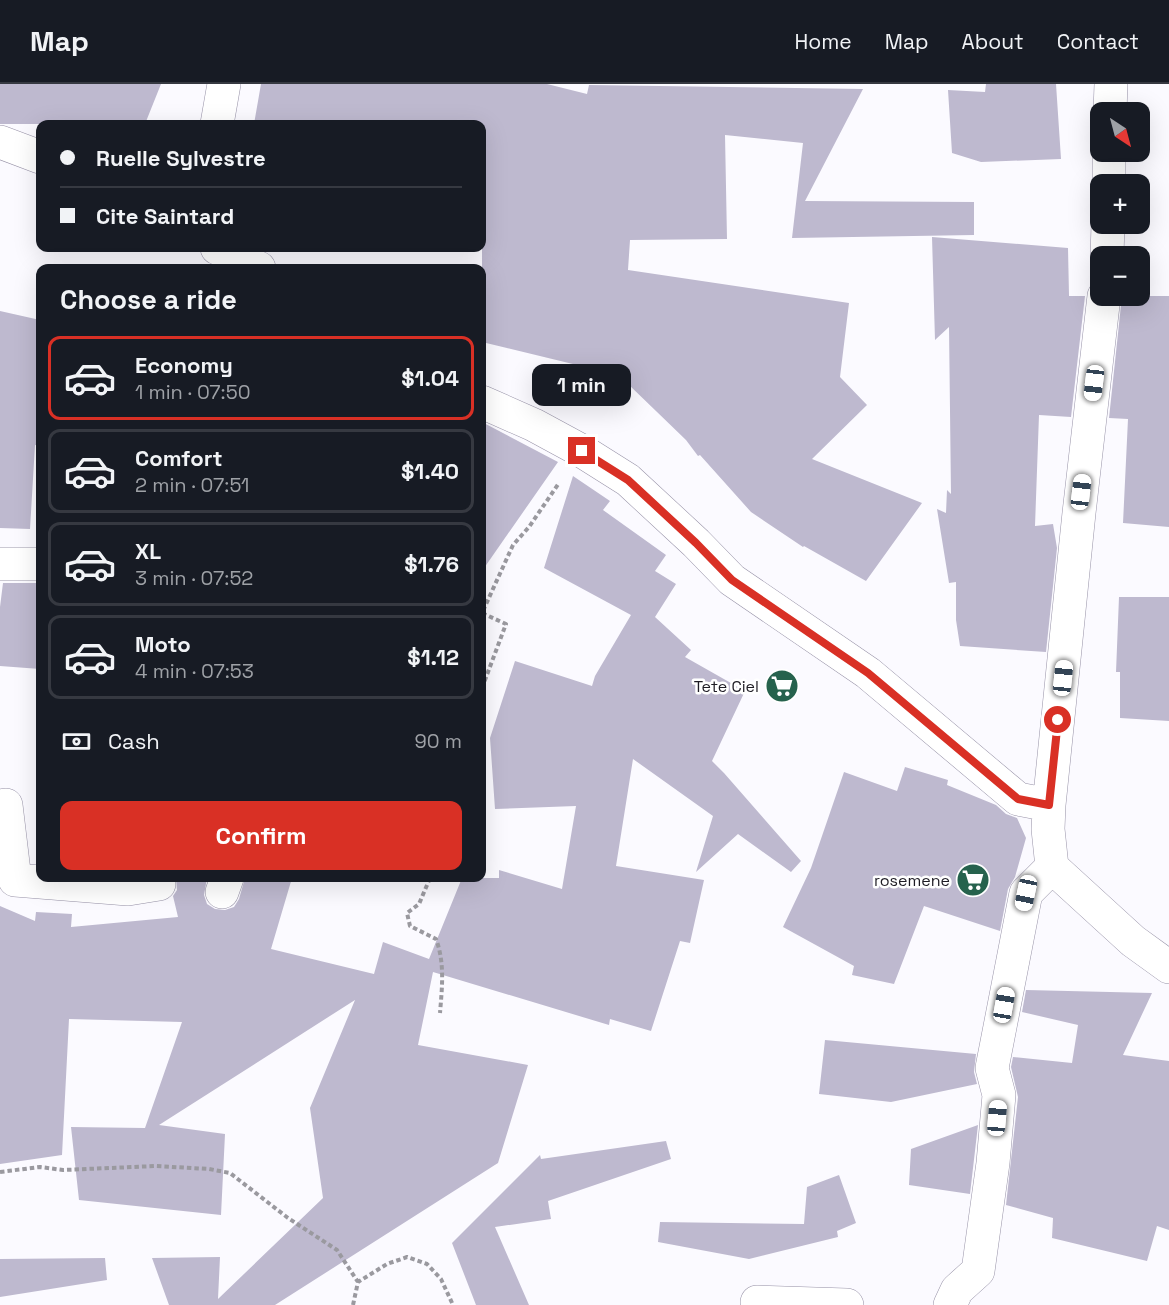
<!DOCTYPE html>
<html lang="en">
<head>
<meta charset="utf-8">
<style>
	:root { --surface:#171b24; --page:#242831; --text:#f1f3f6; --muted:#9ea1a6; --line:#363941; --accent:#d93025 }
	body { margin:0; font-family:"Space Grotesk",sans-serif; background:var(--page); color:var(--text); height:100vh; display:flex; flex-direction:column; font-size:22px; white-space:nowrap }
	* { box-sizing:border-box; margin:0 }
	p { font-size:20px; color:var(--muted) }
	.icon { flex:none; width:33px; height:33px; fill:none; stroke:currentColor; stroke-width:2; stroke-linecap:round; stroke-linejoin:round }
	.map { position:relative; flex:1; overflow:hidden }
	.details { position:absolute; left:36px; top:180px; width:450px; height:618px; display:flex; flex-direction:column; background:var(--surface); border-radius:12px; box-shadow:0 6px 24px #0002 }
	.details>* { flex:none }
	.guide { position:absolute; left:36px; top:36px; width:450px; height:132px; border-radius:12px; box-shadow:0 6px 24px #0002; display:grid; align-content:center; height:132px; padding:0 24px; background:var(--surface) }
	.needle { width:39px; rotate:144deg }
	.controls { position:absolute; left:1090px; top:18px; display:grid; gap:12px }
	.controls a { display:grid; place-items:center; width:60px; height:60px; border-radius:12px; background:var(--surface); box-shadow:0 6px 24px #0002; font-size:30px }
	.end { position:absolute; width:27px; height:27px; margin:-14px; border:8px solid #d93025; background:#fff; box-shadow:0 0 0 3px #fff }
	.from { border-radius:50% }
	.bubble { position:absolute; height:42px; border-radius:12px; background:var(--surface); box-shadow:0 6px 24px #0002; font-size:20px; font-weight:600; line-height:42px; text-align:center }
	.car { position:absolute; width:18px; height:36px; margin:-18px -9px; border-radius:8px; box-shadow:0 0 4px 2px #0007; background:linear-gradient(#fff 24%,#345 0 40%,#fff 0 76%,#345 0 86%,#fff 0) }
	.guide b { display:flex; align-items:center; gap:21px; height:57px; font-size:22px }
	.guide b+b { border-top:2px solid var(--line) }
	.guide i { width:15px; height:15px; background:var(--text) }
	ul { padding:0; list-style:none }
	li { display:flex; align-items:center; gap:18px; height:84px; margin:0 12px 9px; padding:0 12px; border:3px solid var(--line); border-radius:12px }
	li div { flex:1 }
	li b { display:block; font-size:22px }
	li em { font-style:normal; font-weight:600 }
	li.current { border-color:var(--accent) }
	li>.icon { width:54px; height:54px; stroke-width:1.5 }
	h2 { padding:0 24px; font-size:27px; line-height:72px }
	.pay { display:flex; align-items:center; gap:15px; height:66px; padding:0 24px; font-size:22px }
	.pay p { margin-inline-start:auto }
	.primary-button { display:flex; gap:12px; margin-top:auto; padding:12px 24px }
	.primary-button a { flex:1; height:69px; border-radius:12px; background:var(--accent); color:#fff; font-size:24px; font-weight:600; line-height:69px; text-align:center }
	header { display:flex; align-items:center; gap:36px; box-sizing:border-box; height:84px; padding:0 30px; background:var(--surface); border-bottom:2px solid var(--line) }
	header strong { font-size:28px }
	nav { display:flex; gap:33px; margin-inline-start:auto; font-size:21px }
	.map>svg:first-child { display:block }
</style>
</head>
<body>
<header>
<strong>Map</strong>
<nav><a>Home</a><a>Map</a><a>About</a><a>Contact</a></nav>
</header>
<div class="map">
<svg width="1169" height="1221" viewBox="0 0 1169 1221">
	<rect width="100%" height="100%" fill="#fbfaff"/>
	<path fill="#beb9cf" d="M0,0H161L145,40H0Z
		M261,0H547L587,10L589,1L863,5L805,117L974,118V151L792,154L803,59L725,51L727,155L630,156L628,186L849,219L840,293L867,321L812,375L922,419L866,497L804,462L803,463L751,428L700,371L698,372L686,356L627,299L617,320L568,301L577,281L482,258V40H254Z
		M986,0H1056L1061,75L981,78L952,69L948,6L985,8Z
		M932,153L1068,164L1069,212H1085L1071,333L1039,331L1035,442L1053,440L1057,464L1046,568L960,562L956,536V498L949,499L937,425L946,429L947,406L951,410L949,243L935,256Z
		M1122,212H1169V443L1123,439L1128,335L1109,334Z
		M0,227L40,236V362L35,361L30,445L0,444Z
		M482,338L558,378L482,487Z
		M573,392L610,417L603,426L666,471L655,487L676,500L655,533L691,566L685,573L745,607L712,677L724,689L801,777L791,788L738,750L696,788L713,732L633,675L616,782L704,796L690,859L680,857L651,947L610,935L609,941L433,888L418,961L528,981L498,1079L275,1221H169L152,1174L220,1173L218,1215L323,1114L310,1024L355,916L159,1041L225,1050L221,1131L79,1116L71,1043L145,1044L182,938L69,935L62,1071L0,1080V822L35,837L36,828L72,830L71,843L178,833L173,812L177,806L176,794H207L204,811L207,820L215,825L225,826L234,823L239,815L245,794H292L271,865L374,890L383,858L429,875L462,794H499V786L562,805L576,722L495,725L490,654L515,577L592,602L595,592L631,531L544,484Z
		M3,499H40V585L0,582V523Z
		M1119,513H1169V637L1120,634V588H1116Z
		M905,683L948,696L947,701L996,721L1006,730L1017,734L1026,754L1015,793L1008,805L1000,847L924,822L894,900L852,891L854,882L783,843L811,784L844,688L897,707Z
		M1026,906L1152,909L1123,971L1169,977V1146L1157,1142L1147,1177L1052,1154L1053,1134L1006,1121L1018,1013L1011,983L1013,973L1072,979L1078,941L1022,928Z
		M825,956L976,970L974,988L977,1000L891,1018L819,1010Z
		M978,1041L970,1110L909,1101L911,1065Z
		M666,1057L671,1075L548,1117L551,1135L495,1143L529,1221H476L452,1159L540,1071L541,1075Z
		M839,1091L856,1139L837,1147L838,1153L749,1175L658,1158L660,1138L804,1140L807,1103Z
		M105,1174L107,1196L0,1213V1175Z"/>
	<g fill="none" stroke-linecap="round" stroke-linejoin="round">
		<g stroke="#9792a7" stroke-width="34">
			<path id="minor" d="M1110,28L1111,0
				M217,40L224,0
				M0,58L40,73
				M1109,100V68
				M217,164L259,184
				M1107,172L1108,140
				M482,318L534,341L582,367L628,396L696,459L732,496L868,589L1018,715L1049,721
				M0,480H40
				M0,722L6,721L15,796L128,805L159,800
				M1052,783L1048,745L1049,721L1079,429L1104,212
				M1052,783L1133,857L1169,883
				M222,808L227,794
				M757,1218L847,1221
				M950,1221L957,1206L978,1187L993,1079L999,1011L992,984L1026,809L1052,783"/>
		</g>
		<path stroke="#9a999f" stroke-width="4" stroke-dasharray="4.5 3" stroke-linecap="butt" d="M482,604L506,540L482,529L513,461L529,443L559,399
			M430,794L419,820L407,829L410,842L436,855C445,879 442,904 440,929
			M0,1088L40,1083L63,1086L156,1082L209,1085L230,1089L288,1134L337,1166L358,1198
			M353,1221L358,1198L387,1180L407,1173L427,1180L441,1195L453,1221"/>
		<use href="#minor" stroke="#fff" stroke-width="33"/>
	</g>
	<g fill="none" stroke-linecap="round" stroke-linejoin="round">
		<path stroke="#d93025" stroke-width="8" d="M582,367L628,396L696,459L732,496L868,589L1018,715L1049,721L1058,636"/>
	</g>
	<defs>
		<g id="supermarket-disc" transform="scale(1.725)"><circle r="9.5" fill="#26624d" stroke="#fff"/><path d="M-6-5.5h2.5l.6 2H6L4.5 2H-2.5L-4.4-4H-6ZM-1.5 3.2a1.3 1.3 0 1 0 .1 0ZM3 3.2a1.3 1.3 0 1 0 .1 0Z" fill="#fff"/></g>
	</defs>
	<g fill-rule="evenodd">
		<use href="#supermarket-disc" x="782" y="602"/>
		<use href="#supermarket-disc" x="973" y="796"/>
	</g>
	<g text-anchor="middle" stroke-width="5" stroke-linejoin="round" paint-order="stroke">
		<g font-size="16" fill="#1e1c24" stroke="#fff" text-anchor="end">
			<text x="759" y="608">Tete Ciel</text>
			<text x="950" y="802">rosemene</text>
		</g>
	</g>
</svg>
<div class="controls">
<a><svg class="needle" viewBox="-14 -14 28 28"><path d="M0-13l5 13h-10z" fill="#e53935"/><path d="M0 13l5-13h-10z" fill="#9ea1a6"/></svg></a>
<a>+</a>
<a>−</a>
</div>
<i class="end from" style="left:1058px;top:636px"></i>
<i class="end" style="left:582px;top:367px"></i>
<div class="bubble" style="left:532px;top:280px;width:99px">1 min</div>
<i class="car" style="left:1094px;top:299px;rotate:187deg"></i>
<i class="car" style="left:1081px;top:408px;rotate:7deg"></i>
<i class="car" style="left:1063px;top:594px;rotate:6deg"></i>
<i class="car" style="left:1026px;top:809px;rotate:192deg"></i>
<i class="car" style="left:1004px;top:921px;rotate:10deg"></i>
<i class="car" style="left:997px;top:1034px;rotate:5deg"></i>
<div class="guide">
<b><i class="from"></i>Ruelle Sylvestre</b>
<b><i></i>Cite Saintard</b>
</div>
<section class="details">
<h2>Choose a ride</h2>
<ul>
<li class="current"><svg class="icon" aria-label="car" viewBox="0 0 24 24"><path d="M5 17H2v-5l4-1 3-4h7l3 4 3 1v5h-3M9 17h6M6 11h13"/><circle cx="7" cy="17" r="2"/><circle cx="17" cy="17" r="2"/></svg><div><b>Economy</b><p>1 min · 07:50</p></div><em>$1.04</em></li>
<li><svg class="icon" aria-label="car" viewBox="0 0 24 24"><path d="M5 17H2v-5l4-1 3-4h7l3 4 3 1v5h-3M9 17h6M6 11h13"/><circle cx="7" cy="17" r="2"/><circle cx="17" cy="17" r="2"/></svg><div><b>Comfort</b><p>2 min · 07:51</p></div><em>$1.40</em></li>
<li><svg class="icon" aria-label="car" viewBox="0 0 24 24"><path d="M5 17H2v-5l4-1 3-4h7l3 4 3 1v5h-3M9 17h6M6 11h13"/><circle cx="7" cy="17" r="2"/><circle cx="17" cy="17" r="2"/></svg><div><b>XL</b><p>3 min · 07:52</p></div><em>$1.76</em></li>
<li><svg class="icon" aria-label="car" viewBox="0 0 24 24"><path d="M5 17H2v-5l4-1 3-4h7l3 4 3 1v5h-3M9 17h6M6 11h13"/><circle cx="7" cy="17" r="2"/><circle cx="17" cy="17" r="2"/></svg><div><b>Moto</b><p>4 min · 07:53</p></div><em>$1.12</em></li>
</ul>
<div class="pay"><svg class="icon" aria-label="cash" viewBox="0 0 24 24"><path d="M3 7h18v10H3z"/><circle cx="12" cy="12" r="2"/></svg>Cash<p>90 m</p></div>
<div class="primary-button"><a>Confirm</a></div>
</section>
</div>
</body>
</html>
